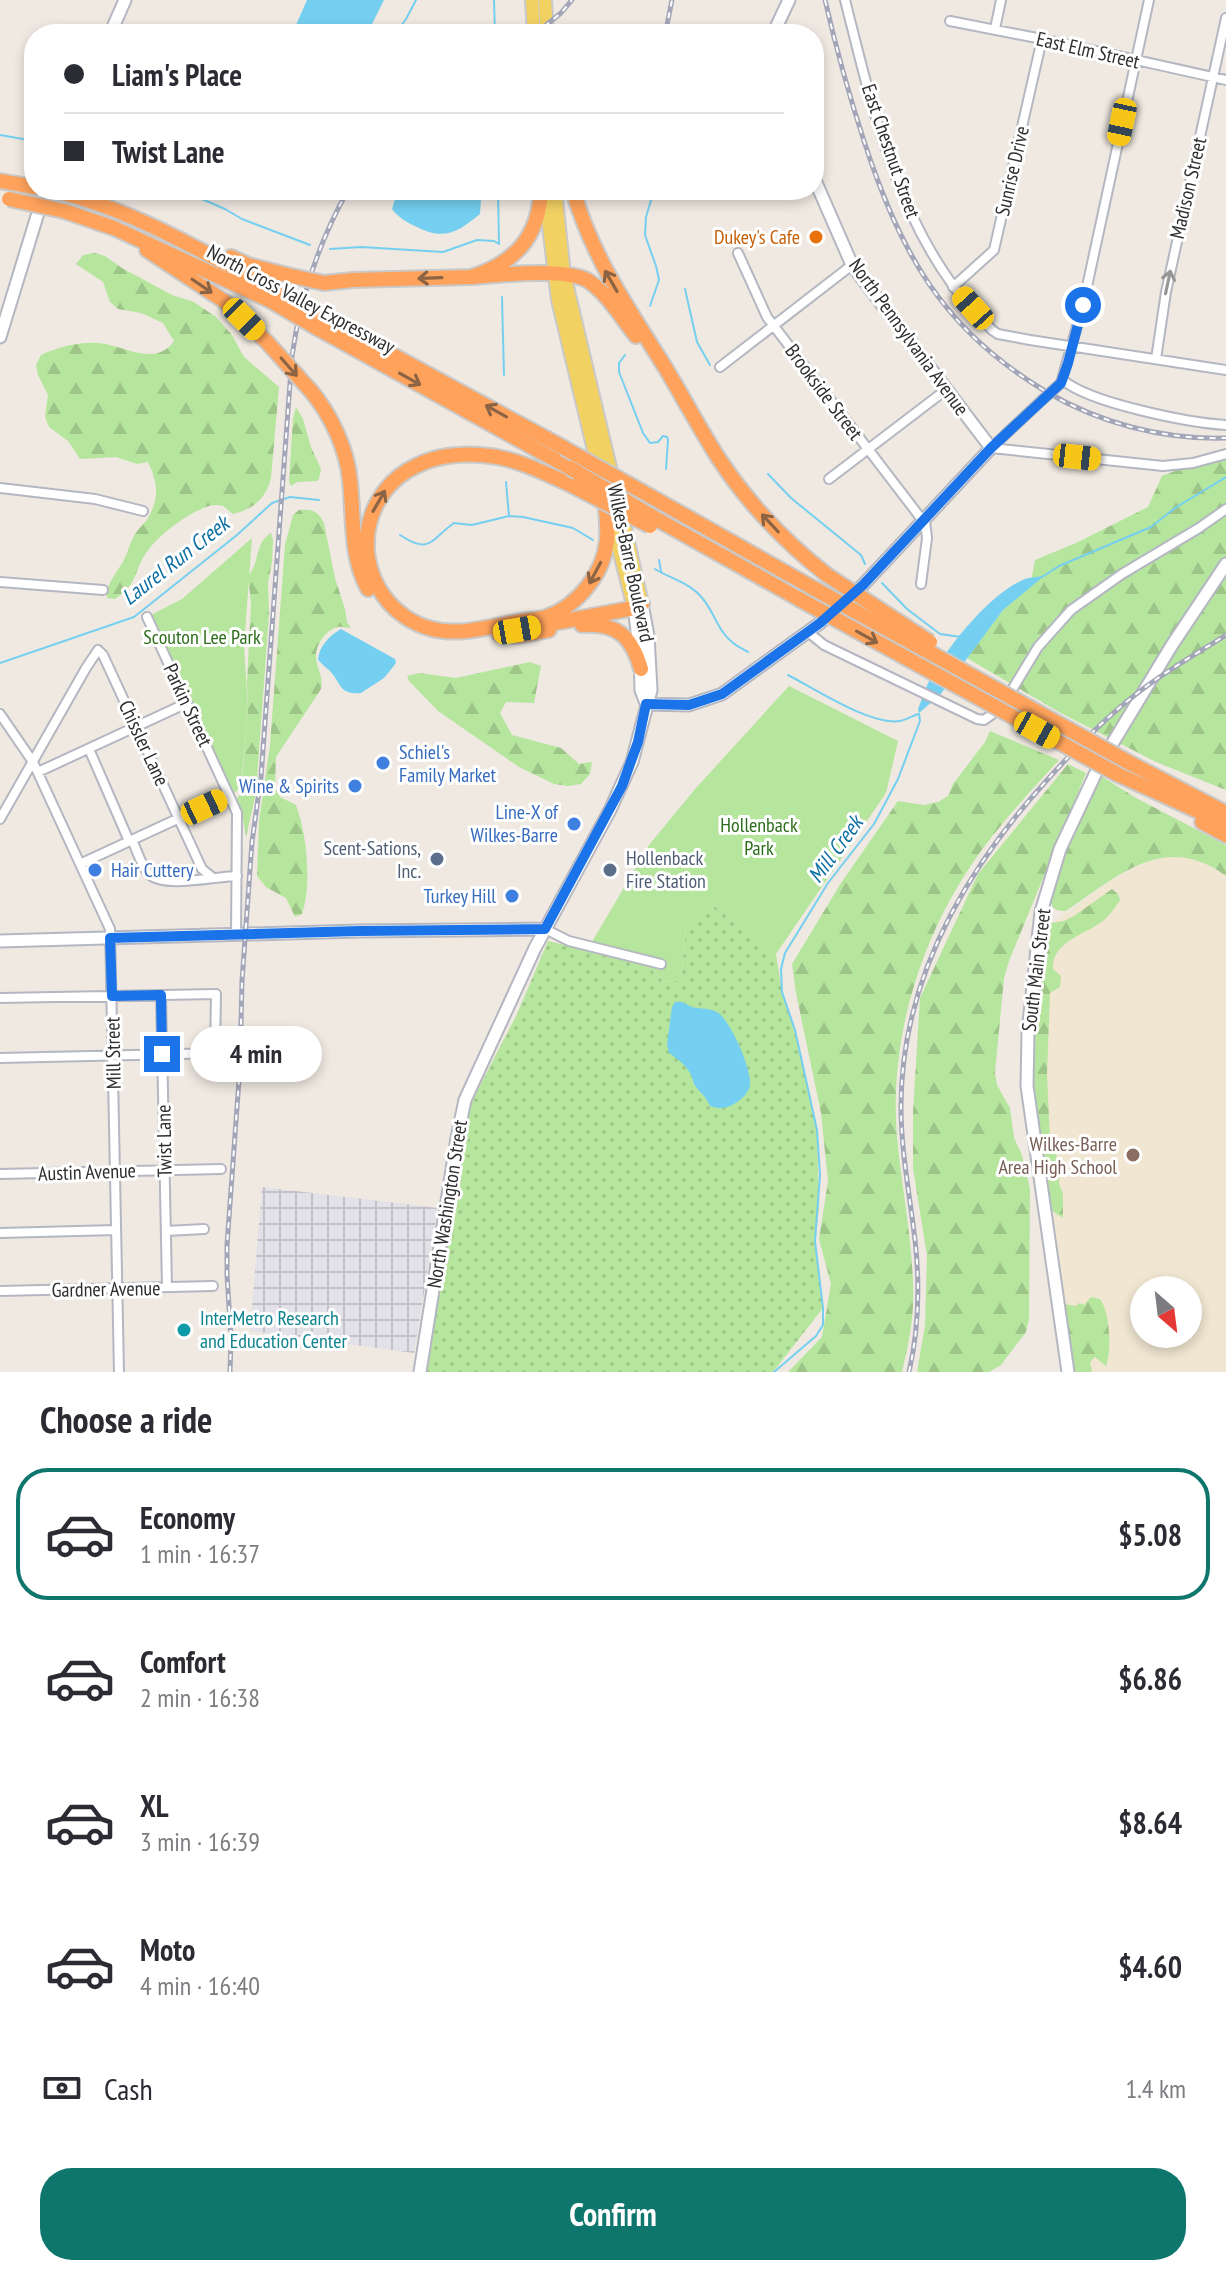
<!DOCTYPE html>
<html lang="en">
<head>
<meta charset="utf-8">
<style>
	:root { --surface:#fff; --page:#f7f7f7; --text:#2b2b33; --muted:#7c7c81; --line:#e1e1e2; --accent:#0f766e }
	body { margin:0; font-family:"PT Sans Narrow",sans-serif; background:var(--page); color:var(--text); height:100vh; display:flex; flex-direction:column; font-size:30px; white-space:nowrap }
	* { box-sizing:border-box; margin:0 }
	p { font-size:26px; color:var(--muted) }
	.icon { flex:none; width:44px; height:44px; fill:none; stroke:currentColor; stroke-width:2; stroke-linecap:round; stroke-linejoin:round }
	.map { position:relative; height:1372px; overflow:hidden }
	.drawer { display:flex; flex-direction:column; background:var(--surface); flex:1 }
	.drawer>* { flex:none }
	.hud { position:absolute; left:24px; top:24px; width:800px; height:176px; border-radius:32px; box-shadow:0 4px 12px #0003; display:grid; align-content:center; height:176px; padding:0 40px; background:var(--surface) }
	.needle { width:52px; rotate:152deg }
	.fabs { position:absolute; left:1130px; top:1276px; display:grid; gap:16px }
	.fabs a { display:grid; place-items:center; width:72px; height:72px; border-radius:50%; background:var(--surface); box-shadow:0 4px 12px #0003; font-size:40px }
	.end { position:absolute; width:36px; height:36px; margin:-18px; border:10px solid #1a73e8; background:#fff; box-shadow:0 0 0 4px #fff }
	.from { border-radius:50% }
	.bubble { position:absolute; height:56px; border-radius:28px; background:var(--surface); box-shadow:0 4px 12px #0003; font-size:26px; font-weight:700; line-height:56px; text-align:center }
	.car { position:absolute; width:24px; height:48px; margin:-24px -12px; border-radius:10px; box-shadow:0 0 6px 2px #0007; background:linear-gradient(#f5c518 24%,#345 0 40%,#f5c518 0 76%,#345 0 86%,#f5c518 0) }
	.hud b { display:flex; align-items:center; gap:28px; height:76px; font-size:30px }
	.hud b+b { border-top:2px solid var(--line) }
	.hud i { width:20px; height:20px; background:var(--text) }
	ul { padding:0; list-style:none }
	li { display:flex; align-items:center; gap:24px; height:132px; margin:0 16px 12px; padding:0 24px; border:4px solid transparent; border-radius:32px }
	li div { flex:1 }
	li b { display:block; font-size:30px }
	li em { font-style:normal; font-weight:700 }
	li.selected { border-color:var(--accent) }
	li>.icon { width:72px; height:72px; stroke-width:1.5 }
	h2 { padding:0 40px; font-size:36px; line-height:96px }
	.pay { display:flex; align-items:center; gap:20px; height:88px; padding:0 40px; font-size:30px }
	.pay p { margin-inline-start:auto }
	.button { display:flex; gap:16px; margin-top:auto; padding:16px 40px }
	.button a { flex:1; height:92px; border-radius:32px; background:var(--accent); color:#fff; font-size:32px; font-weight:700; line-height:92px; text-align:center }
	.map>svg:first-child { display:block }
</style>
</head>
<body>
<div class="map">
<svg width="1226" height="1372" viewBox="0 0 1226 1372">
	<defs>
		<pattern id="industrial-grid" width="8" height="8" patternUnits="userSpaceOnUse" patternTransform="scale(2)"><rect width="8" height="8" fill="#e3e1e8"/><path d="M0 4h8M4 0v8" fill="none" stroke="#c3c1c7"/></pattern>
		<pattern id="grass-dots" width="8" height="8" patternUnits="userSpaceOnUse" patternTransform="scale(2)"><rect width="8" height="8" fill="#b6e59e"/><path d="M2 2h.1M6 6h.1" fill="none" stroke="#9dc588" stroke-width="1.8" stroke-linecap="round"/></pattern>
		<pattern id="forest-firs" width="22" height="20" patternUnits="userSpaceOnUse" patternTransform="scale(2)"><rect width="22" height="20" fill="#b6e59e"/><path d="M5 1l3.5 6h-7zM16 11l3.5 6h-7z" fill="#9dc588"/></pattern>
	</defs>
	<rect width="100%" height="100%" fill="#efe9e1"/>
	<path fill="url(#industrial-grid)" d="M262,1187L438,1208L414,1353L250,1331Z"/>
	<path fill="#f0e6d1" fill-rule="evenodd" d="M1176,855L1199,859L1226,876V1372H1073L1033,1100L1047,927L1112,880L1131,869L1155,859ZM1144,1290H1188V1334H1144Z"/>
	<path fill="url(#grass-dots)" d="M713,905L776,954L782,992L795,1031L817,1130L819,1209L815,1241L823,1308L773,1372H426L471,1103L517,1014L548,941L646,964L664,982L681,980L686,925Z"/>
	<path fill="url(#forest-firs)" d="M95,253L105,256L122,268L172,295L194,302L216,317L232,335L244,357L279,387L271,478C266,499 253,509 233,514C230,512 225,507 223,506C203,499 160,534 149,549C133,569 140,583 115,599L107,598C105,587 115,574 121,565C127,556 129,545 134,536C138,528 146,523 149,516C160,496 157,481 148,462L137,464L116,457L80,459L68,441L49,427L45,417L48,395L38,375L36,365L41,355C58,347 79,342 98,343C124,345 155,368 174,341L163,323L141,313L118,309L110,302L103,282L76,264L83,255Z
		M296,407L303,419L311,447L321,469L319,479L317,481L297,482L291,486L289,482L293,418Z
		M1226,451V790L1156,762L1059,712L967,658L1003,610L1030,587L1035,560L1076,543L1148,507L1162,476Z
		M299,510C312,509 318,511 324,523L335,578L345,609L347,622L351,628C347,628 342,626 338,627C326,629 315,646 316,657C317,670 324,677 321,689L276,757L275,788L280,797L296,805C307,835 312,884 302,914L295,917L286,898L266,887L257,876L259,821L270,745L285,545L293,515Z
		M271,533L273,540L272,562L268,583L269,614L256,793L246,837L243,819L236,800L241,793L248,709L247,683L251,603L248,576C261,561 254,543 271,533Z
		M530,662L541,666L534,703L506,702L500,713L512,735L561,748L579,764L592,762L590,774L581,784L568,786L554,784L519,767L438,711L409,681L407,676L419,673L456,678Z
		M990,731L1059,760C1028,794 995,829 970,867C918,945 889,1044 897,1137C902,1191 915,1253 913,1306C912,1328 907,1351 902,1372H788L822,1337L831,1284L819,1239L828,1181L821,1113L796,993L792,964L841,883L898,801L924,805L938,802L948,796L953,784L985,742Z
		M1068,764L1086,773L1009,961L1004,978L995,1073L997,1085L1010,1108L1014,1138L1022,1155L1030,1189L1029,1319L1026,1332L1001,1365L989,1372H917L925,1325L927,1256L913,1168V1112L920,998L978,874Z
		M1101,776L1136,798L1226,845V876C1165,831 1118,876 1066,911C1060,911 1053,911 1051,903C1045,883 1090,798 1101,776Z
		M1112,889L1118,894L1120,900C1115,908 1110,915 1103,921C1085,935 1052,941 1053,969L1061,976L1060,987L1050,993L1047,1075L1050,1140L1060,1164L1059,1184L1063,1193V1218L1049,1209C1042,1163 1030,1115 1031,1069C1032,1024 1039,979 1044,934L1047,927L1051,923L1064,921L1074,916Z
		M1091,1297L1100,1299C1110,1312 1112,1350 1106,1366L1095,1357L1090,1362L1092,1372H1073L1064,1304L1076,1306L1079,1303L1084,1305Z"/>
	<path fill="#b6e59e" d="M252,538L244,646L248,709L241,787L233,794L147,617L182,599Z
		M789,686L898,741L886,793L776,954L713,905L686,925L681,980L664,982L646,964L586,952L649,845L696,788Z"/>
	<path fill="#75cff0" d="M307,0H384L367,34H292Z
		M401,190H477L481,199L480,214C458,232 444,241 417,227C406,222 399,218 392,209L396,196Z
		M1044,576L1003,610L940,695L919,713L918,709C922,699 925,689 930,679C946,648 991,592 1025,579C1031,577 1038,577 1044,576Z
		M341,629L395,659L396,663L384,678L361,693C338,695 342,683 329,670C325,667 322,664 318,660C319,646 329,636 341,629Z
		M675,1002C683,1001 685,1004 692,1007C700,1009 710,1008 717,1012C730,1019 752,1070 750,1085C749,1093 741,1100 734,1104C726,1109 718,1109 710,1106C706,1096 699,1092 694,1084C693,1082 693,1079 692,1077C688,1067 678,1059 669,1053L667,1044L672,1007Z"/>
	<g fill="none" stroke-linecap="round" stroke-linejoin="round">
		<path stroke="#75cff0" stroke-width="2" d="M494,0L495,34
			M395,34L406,19L416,0
			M0,135L34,141
			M181,190L225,209L242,219L310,245
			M330,249L361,247L443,252L477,240L494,241L499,244L498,190
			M685,289L697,342L710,365
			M502,297L504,375
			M650,306L659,280L656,266L645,235L646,217L654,190
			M625,355L619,363V372L643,433L650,443L658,442L663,436L667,437L668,440L666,469
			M768,474L791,498L861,555L865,564
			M506,482L509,516
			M400,535C430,555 430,540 454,523L472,525L509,516L523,517L573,528L593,540
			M659,560L661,571
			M655,569C671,579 691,583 703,599C714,612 718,631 732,642C736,646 743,649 748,652
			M1042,577L1059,566L1151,527L1175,508L1226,477
			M882,583L907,609L940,634L961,637
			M0,663L134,617L237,535L272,503L290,497L319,500
			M788,675C815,689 871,726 900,721C906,720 913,716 918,714
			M774,1372L816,1336L823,1325V1308L815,1241L820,1175L817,1130L795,1030L782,992L781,969L785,953L828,883L874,824L898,779L920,721L919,714"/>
		<g stroke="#b4b7c1" stroke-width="12">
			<path id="street" d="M845,0C870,98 892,201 952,284C963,301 979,315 992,330L998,334L1030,340L1226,370
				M950,21L1042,39L1226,80
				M995,29L1001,0
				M738,253L767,317L920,517L925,521L927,538L921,584
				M953,287L994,250L1042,39
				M1156,359L1166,292L1226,18
				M720,367L852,265
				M1063,380C1089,403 1190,423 1226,425
				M1061,383L1083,305L1149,0
				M991,448L1163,466L1193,463L1226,454
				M991,448L1041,401
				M829,479L947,389
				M0,488L95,499L143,511
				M0,582L103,590
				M147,617L237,813L236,935
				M808,632L824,645L977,719L984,720L1001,708L1038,647L1071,610L1122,574L1199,528L1226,509
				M0,714L33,762L110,929L119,1372
				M89,749L129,841
				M38,772L187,703
				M0,819L86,668L98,650L103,655L202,869L212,877
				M132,840C137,850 141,866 149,874C164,889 217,876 237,876
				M80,864L229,795
				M545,929L569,941L661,964
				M161,995L167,1287
				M0,998L216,994L215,1053
				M0,1058L224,1053
				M0,1174L221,1169
				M166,1231L204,1229
				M0,1233L116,1230
				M0,1291L213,1286"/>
		</g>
		<g stroke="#b4b7c1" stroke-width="15">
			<path id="secondary" d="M110,34L125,0
				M773,34L789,0
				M0,337L45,190
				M634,608L640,653L641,690L646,703
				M646,704L689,705L722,694L820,623L863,585L991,448L852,265L814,178
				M0,941L359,931L545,929
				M420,1372L457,1138L465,1100L535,948L610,810L632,762L651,690L648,636L642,604
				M1068,1372L1027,1086L1028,1032L1041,912L1060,849L1100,764L1172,645L1226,564"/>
		</g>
		<g stroke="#c9c9c9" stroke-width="16">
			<path id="primary" d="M532,0L534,34
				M545,0L547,34
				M555,190L564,274L613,480
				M545,193L558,300L604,492
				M620,506L642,604
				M611,518L634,608"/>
		</g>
		<g stroke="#c9c9c9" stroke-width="18">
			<path id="highway" d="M0,181L34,187
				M50,190C131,208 203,252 276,291
				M573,190C591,255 628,308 663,364C682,395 699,428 719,459C748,503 785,542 827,575
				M64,211L114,228L271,301
				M147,250L224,301L267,342
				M231,257L248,265L287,275
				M471,277C498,275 569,267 590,282C608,295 622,318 636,336
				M324,283L353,280L471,277C515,263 539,237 541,190
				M324,318L564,448
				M317,328L570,468
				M311,391C331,415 347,449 350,481C354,518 350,556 368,589
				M573,486C543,472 514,457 481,455C460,453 435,456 416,466C367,489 352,551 383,595C394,611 412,624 432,629C459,636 489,627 516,622C525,620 536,620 546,617C578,606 604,573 607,540C608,526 606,511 605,497
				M650,496L813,588
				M653,517L799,599
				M582,625C617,622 632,637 641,669
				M538,626L634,608L642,604
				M499,634L517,636L549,630
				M1128,762L1226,813
				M1117,774L1226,824
				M1202,822L1226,835"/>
		</g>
		<use href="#street" stroke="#fff" stroke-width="8"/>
		<use href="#secondary" stroke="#fff" stroke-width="11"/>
		<use href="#primary" stroke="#f2d163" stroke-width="12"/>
		<use href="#highway" stroke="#ffa35c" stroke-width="14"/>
		<g stroke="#a3a6b8" stroke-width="5">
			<path id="rail" d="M825,0C836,48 849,95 864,141C900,252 942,329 1045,391C1099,423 1163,440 1226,438
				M666,30L672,0
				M535,34L561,13L572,0
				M230,1372L231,1338L227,1275V1245L240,1066L242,981L252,842L261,777L292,356C300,298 319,242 348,190
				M909,1372C919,1328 920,1284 915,1240C910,1196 901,1152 901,1107C901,980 965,870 1048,779C1075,749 1103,720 1135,695C1164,672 1196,654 1226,635"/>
		</g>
		<use href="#rail" stroke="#fff" stroke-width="2" stroke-dasharray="6" stroke-linecap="butt"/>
		<g stroke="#b4b7c1" stroke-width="12" stroke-linecap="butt">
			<path id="street-bridge" d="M1041,401L1061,383"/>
		</g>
		<g stroke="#c9c9c9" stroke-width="18" stroke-linecap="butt">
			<path id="highway-bridge" d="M9,199L64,211
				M287,275L324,283
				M276,291L324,318
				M271,301L317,328
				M267,342L311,391
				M564,448L650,496
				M570,468L653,517
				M573,486L650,526
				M827,575L930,642
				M813,588L1128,762
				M799,599L1117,774"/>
		</g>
		<use href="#street-bridge" stroke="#fff" stroke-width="8"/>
		<use href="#highway-bridge" stroke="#ffa35c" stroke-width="14"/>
	</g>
	<defs><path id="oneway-shaft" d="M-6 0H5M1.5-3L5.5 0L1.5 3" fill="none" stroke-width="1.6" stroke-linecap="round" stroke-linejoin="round" transform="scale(2)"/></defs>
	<g stroke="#8c6343">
		<use href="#oneway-shaft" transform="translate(430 278) rotate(178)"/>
		<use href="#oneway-shaft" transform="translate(611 281) rotate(-120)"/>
		<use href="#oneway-shaft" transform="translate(202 286) rotate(34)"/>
		<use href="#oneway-shaft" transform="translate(289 367) rotate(49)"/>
		<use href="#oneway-shaft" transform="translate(410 379) rotate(29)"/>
		<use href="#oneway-shaft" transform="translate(496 411) rotate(-151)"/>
		<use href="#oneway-shaft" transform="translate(379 501) rotate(-60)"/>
		<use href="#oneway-shaft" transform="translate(770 523) rotate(-133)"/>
		<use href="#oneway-shaft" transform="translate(595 573) rotate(118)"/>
		<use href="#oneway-shaft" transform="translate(867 637) rotate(29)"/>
	</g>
	<use stroke="#969696" href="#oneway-shaft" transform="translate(1168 282) rotate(-78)"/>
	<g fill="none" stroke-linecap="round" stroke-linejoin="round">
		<path stroke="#1a73e8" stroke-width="10" d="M162,1054L161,995L112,996L110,938L359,931L545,929L622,786L638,742L646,704L689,705L722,694L820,623L863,585L991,448L1061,383L1068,363L1083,305"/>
	</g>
	<circle fill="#e8710a" stroke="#fff" stroke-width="3" cx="816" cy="237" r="8"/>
	<g fill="#3f7fe0" stroke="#fff" stroke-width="3">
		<circle cx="383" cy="763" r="8"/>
		<circle cx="355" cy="786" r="8"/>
		<circle cx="574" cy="824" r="8"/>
		<circle cx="95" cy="870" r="8"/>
		<circle cx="512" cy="896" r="8"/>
	</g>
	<g fill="#5c6f8a" stroke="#fff" stroke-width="3">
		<circle cx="437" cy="859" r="8"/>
		<circle cx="610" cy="870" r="8"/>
	</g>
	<circle fill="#8d6e63" stroke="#fff" stroke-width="3" cx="1133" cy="1155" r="8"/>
	<circle fill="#0f9aa8" stroke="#fff" stroke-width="3" cx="184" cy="1330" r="8"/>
	<g text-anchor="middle" stroke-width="6" stroke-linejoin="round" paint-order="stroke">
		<g font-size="20" fill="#2e2e2e" stroke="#fff">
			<text transform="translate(1088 50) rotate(13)" y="7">East Elm Street</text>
			<text transform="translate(891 151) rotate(71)" y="7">East Chestnut Street</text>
			<text transform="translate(1012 171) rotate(-77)" y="7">Sunrise Drive</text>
			<text transform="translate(1188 188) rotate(-77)" y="7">Madison Street</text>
			<text transform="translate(301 299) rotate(28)" y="7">North Cross Valley Expressway</text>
			<text transform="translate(909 337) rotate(54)" y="7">North Pennsylvania Avenue</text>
			<text transform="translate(824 392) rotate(53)" y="7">Brookside Street</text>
			<text transform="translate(631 563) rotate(78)" y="7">Wilkes-Barre Boulevard</text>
			<text transform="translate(188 705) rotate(65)" y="7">Parkin Street</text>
			<text transform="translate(144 743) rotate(65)" y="7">Chissler Lane</text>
			<text transform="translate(1036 970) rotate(-83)" y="7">South Main Street</text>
			<text transform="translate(113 1053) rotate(-91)" y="7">Mill Street</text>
			<text transform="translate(164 1141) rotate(-91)" y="7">Twist Lane</text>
			<text transform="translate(87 1172) rotate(-2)" y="7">Austin Avenue</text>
			<text transform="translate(447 1204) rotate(-81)" y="7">North Washington Street</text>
			<text transform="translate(106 1289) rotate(-1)" y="7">Gardner Avenue</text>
		</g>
		<g font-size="20" fill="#c56008" stroke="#fff" text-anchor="end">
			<text x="800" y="244">Dukey's Cafe</text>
		</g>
		<g font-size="20" fill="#2c6e1b" stroke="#fff">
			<text x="202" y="644">Scouton Lee Park</text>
			<text x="759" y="832">Hollenback<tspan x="759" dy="23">Park</tspan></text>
		</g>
		<g font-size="20" fill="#366cbe" stroke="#fff" text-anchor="end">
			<text x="399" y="759" text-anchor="start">Schiel's<tspan x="399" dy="23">Family Market</tspan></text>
			<text x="339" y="793">Wine &amp; Spirits</text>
			<text x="558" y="819">Line-X of<tspan x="558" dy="23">Wilkes-Barre</tspan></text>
			<text x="111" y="877" text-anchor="start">Hair Cuttery</text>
			<text x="496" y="903">Turkey Hill</text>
		</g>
		<g font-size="20" fill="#4e5e75" stroke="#fff" text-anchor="end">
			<text x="421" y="855">Scent-Sations,<tspan x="421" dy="23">Inc.</tspan></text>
			<text x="626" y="865" text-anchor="start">Hollenback<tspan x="626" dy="23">Fire Station</tspan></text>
		</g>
		<g font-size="20" fill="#785e54" stroke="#fff" text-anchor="end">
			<text x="1117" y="1151">Wilkes-Barre<tspan x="1117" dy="23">Area High School</tspan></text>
		</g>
		<g font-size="20" fill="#0d838f" stroke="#fff" text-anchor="start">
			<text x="200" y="1325">InterMetro Research<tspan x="200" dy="23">and Education Center</tspan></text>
		</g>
		<g font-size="22" font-style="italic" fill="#0d6fa3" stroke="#fff">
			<text transform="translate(175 560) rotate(-38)" y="8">Laurel Run Creek</text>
			<text transform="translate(835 849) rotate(-54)" y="8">Mill Creek</text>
		</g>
	</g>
</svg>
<div class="fabs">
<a><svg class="needle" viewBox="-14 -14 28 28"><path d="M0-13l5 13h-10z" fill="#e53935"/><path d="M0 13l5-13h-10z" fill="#7c7c81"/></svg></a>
</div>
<i class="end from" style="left:1083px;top:305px"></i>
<i class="end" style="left:162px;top:1054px"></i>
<div class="bubble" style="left:190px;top:1026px;width:132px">4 min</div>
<i class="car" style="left:1122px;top:122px;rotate:192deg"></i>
<i class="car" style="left:973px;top:308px;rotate:318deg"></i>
<i class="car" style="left:244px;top:319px;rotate:135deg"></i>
<i class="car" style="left:1077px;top:457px;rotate:96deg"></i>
<i class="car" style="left:517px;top:630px;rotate:80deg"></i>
<i class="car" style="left:1037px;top:730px;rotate:119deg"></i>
<i class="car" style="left:204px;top:807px;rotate:65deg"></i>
<div class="hud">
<b><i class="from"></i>Liam's Place</b>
<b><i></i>Twist Lane</b>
</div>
</div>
<section class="drawer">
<h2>Choose a ride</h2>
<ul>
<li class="selected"><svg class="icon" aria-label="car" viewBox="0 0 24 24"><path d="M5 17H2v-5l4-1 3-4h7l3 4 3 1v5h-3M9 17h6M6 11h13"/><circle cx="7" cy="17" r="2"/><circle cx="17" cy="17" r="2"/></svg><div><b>Economy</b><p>1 min · 16:37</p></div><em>$5.08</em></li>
<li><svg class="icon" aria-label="car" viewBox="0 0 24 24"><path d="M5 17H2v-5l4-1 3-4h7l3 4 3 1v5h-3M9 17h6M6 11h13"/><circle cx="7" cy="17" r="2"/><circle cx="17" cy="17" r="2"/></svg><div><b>Comfort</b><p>2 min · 16:38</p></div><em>$6.86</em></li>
<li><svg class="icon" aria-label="car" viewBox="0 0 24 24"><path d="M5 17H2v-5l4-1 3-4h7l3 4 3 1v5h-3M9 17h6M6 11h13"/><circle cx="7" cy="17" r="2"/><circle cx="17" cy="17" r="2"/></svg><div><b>XL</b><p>3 min · 16:39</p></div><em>$8.64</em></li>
<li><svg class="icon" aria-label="car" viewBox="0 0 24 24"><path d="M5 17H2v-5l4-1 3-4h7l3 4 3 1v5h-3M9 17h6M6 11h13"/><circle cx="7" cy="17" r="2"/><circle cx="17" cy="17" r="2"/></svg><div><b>Moto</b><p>4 min · 16:40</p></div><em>$4.60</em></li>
</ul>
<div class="pay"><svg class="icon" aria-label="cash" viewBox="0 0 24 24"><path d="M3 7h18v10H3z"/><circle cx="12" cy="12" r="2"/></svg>Cash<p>1.4 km</p></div>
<div class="button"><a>Confirm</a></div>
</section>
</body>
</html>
